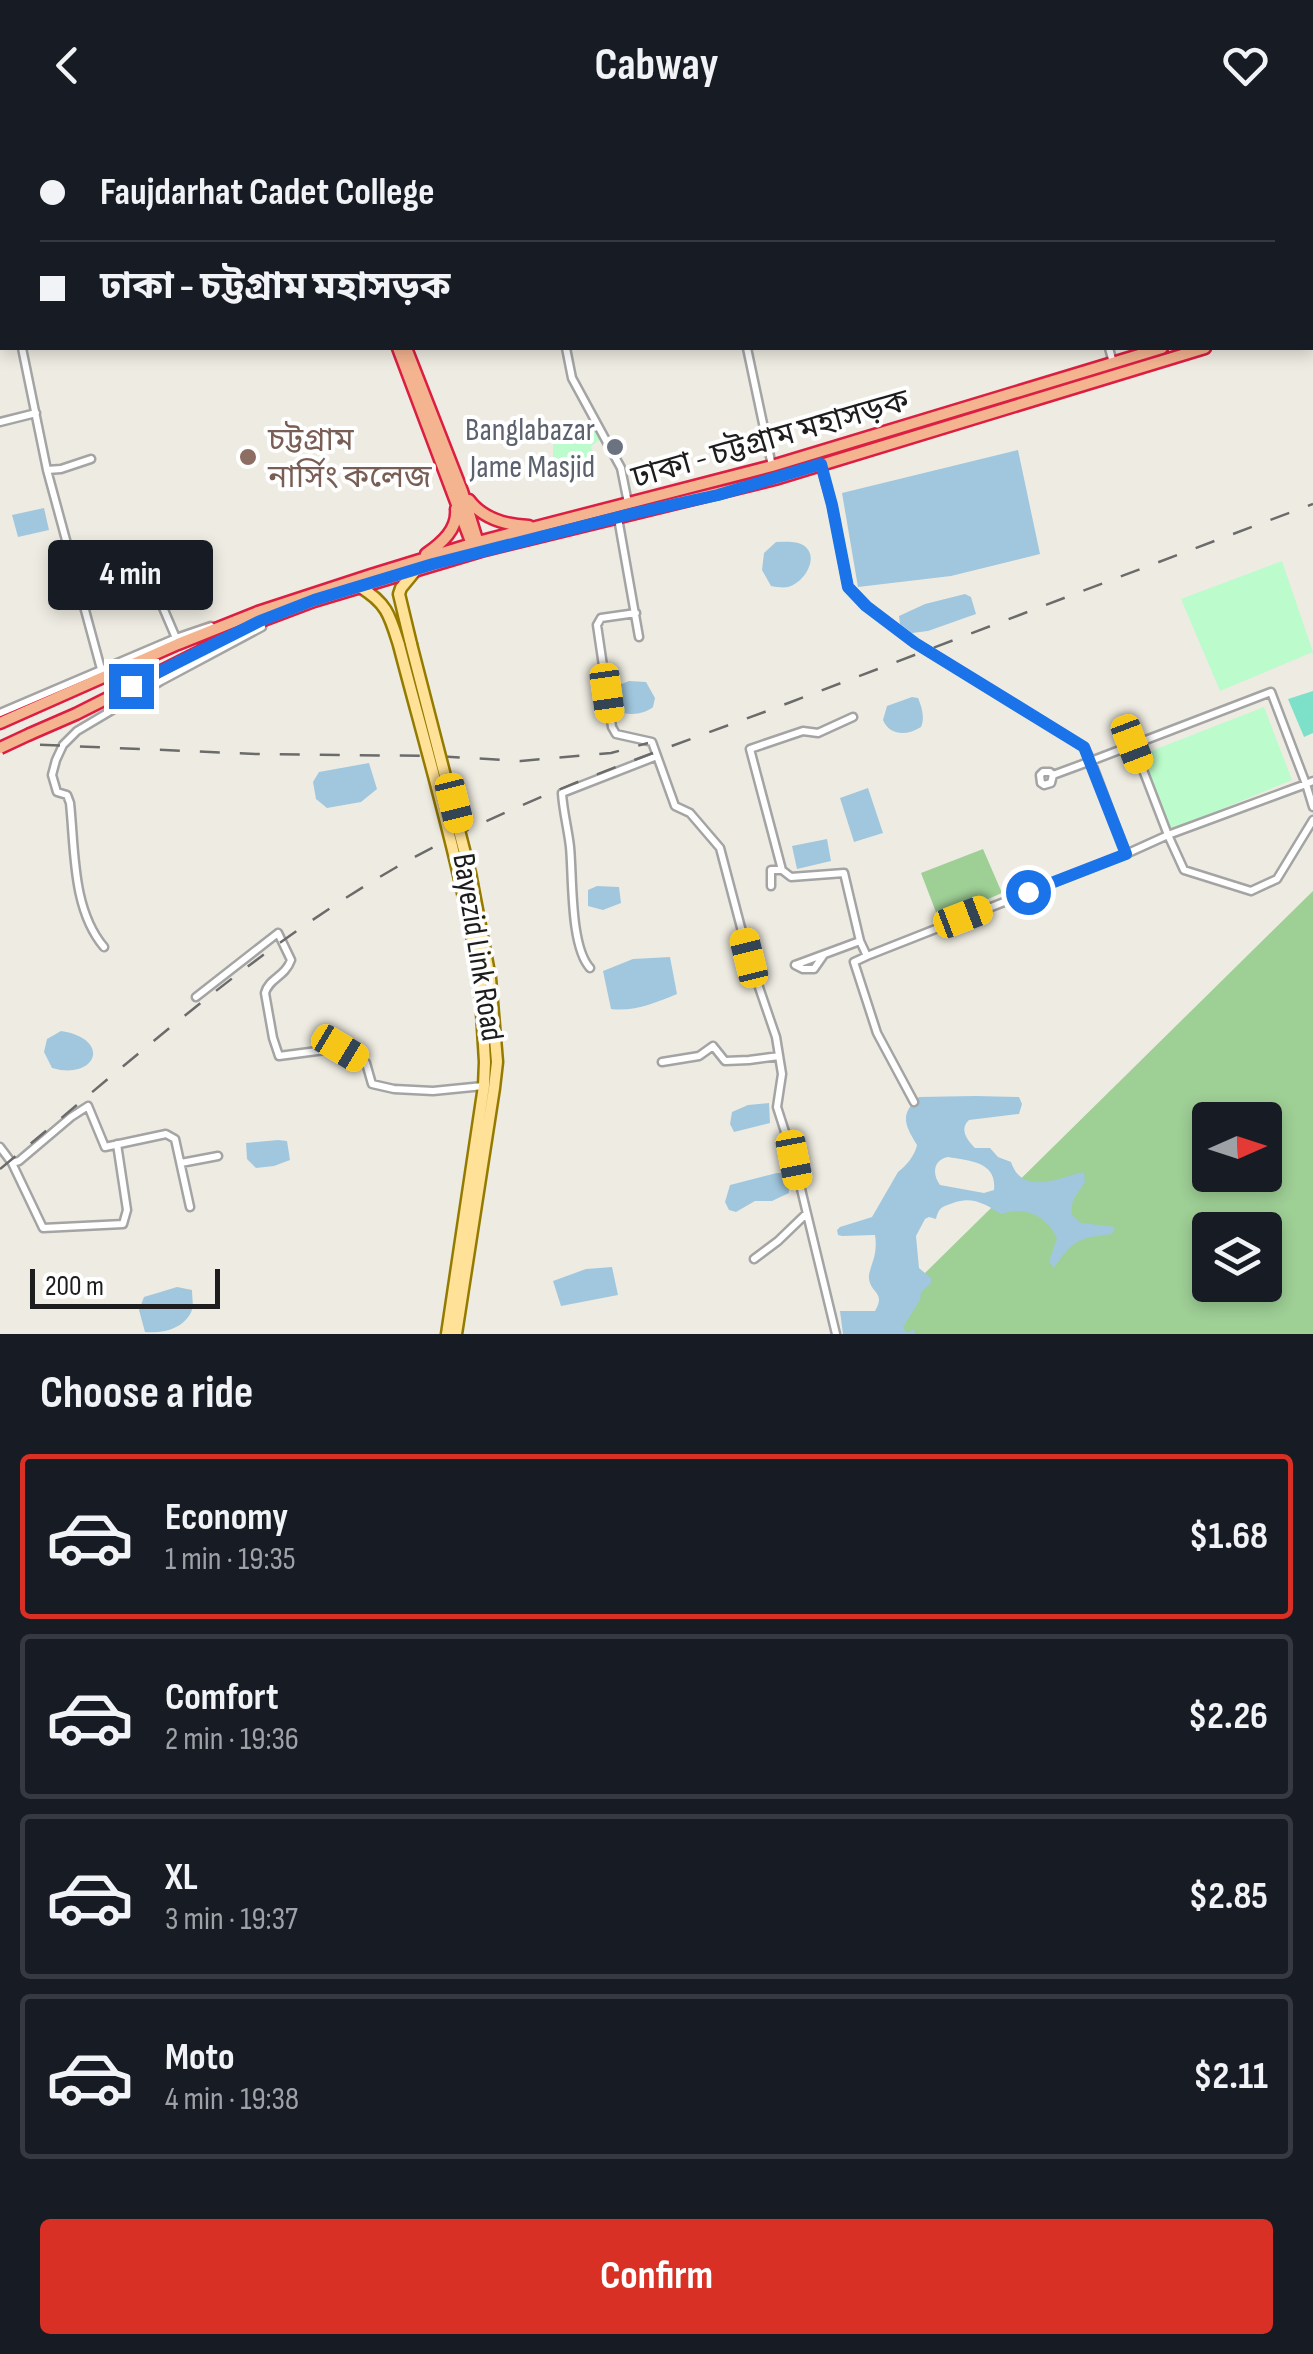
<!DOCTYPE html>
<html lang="en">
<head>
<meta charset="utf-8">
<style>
	:root { --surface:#171b24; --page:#20242c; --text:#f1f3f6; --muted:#9ea1a6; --line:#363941; --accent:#d93025 }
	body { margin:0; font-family:"Sofia Sans Condensed","Noto Sans Bengali",sans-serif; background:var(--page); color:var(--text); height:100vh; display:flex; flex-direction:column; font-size:38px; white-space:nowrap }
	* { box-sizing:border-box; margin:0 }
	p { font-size:32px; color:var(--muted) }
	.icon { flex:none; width:55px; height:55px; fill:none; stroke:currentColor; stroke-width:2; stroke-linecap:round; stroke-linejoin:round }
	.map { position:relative; height:1204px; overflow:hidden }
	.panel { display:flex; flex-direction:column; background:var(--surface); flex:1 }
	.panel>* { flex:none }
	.hud { position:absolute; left:0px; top:0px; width:1315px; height:220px; box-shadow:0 5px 15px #0003; display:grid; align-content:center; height:220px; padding:0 40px; background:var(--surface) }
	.needle { width:65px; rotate:87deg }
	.tools { position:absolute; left:1192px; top:972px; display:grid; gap:20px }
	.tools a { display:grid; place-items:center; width:90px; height:90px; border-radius:10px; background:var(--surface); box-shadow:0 5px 15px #0003; font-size:50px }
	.scale { position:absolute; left:30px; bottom:25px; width:190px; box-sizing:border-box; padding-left:10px; border:5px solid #1d1d1d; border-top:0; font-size:28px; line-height:35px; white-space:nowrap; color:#1d1d1d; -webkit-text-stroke:8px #fff; paint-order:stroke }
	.end { position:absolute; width:45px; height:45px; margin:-22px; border:12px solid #1a73e8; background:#fff; box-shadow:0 0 0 5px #fff }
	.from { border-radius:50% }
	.bubble { position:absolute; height:70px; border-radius:10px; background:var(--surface); box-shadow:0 5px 15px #0003; font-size:32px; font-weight:700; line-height:70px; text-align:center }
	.car { position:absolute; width:30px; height:60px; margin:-30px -15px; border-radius:12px; box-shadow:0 0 8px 2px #0007; background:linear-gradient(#f5c518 24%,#345 0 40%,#f5c518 0 76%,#345 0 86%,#f5c518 0) }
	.hud b { display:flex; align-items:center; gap:35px; height:95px; font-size:38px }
	.hud b+b { border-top:2px solid var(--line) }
	.hud i { width:25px; height:25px; background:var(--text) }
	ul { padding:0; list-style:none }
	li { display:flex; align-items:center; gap:30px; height:165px; margin:0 20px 15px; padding:0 20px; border:5px solid var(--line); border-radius:10px }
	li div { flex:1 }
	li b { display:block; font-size:38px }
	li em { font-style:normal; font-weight:700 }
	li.selected { border-color:var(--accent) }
	li>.icon { width:90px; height:90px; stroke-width:1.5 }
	h2 { padding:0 40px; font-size:45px; line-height:120px }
	.primary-button { display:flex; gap:20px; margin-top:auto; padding:20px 40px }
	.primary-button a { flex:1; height:115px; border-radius:10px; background:var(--accent); color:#fff; font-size:40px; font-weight:700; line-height:115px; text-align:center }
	header { display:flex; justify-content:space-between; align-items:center; height:130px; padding:0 40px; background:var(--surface); font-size:45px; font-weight:700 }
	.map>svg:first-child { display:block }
</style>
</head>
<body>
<header><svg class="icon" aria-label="back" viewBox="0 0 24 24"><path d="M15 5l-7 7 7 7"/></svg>Cabway<svg class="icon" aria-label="heart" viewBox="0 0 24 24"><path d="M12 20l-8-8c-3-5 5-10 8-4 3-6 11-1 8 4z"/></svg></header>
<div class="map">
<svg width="1313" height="1204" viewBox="0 0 1313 1204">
	<rect width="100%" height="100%" fill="#eeece2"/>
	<path fill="#9ecf95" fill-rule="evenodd" d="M983,719L1002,763L939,790L921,743Z
		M1313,761V1204H863ZM1210,990H1265V1045H1210ZM1210,1100H1265V1155H1210Z"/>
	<path fill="#bcfbcb" d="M595,299L601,309L591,316L595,328L543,342L541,332L553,329V313Z
		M1282,431L1313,522L1220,561L1181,469Z
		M1264,577L1292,650L1169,701L1141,625Z"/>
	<path fill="#7de1c9" d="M1313,561V603L1304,607L1288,569Z"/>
	<path fill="#a0c7de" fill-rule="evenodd" d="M1018,320L1040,424L951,446L858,457L842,363Z
		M44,378L49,400L18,407L12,385Z
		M776,412C784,412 793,411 801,414C822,424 805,453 788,457C784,458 775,457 771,456L762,440L764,423Z
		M965,464L971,467L976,484L928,501L912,503L900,494L899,486L925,474Z
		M629,551L646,552L655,568L653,577C645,584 625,588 617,578C615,574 614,566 614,562L619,555Z
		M912,567L918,568C922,577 925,588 921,597C907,606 890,606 883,590L887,576Z
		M369,633L377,659L361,672L327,678L316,669L313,652L319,642Z
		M868,658L883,703L854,712L840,668Z
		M827,709L831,731L797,739L792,716Z
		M597,756L619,757L621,773L603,780L588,776V760Z
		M670,827L677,864C655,873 634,882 611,879L603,841L633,829Z
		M61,901C113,909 96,951 52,938L44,922L47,909Z
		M975,966L1019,967L1022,974L1019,984L969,990C959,999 967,1010 975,1018H990L998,1027L1011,1032C1023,1068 1062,1046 1084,1042L1085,1052C1077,1065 1070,1069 1072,1085L1081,1093L1115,1097L1112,1104C1078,1108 1073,1110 1054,1138L1049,1132L1057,1108C1046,1085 1026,1076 1001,1084C985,1074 972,1066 953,1073C942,1077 939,1077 936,1089L929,1087L925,1089L916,1106L919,1138L931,1148V1153L921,1162L920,1170L903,1197L907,1203L914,1199L915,1204H843L840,1181H875C886,1162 871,1164 869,1149C868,1142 874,1131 875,1123C876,1116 876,1112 875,1105L842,1106L838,1105L837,1100L840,1097L872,1087L898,1042C907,1035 915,1025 917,1015C905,995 899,985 919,967ZM948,1027C971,1031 997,1032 994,1060L984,1063L940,1055C932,1044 933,1030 948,1027Z
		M769,973L770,993L734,1002L730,994L732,982L748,975Z
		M278,1010L287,1011L290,1030L274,1036L256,1038L247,1029L246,1013Z
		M777,1043H788L789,1063L772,1071H755L736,1082L729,1080L725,1072L730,1055Z
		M612,1137L618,1165L561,1176L553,1151L586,1139Z
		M177,1157L192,1160C192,1162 193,1176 193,1177C187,1198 164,1204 145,1202L139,1180L144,1167Z"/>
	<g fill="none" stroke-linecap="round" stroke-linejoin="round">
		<g stroke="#a4a4a4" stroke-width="11">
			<path id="minor" d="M418,0L419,2
				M575,0L576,2
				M706,0L707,2
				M941,0L942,2
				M1049,0L1050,2
				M617,2V0
				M0,179H2
				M22,218L47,340L101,539
				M566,218L572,248L621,338L628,373
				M747,218L772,336
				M1109,218L1113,233
				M0,292L36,283
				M820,333L832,375L848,457L867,476L915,513L1084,617L1091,631L1271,562L1306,654L1313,651
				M47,340L61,339L91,329
				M618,388L639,507
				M138,463L155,459L176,508
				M636,483L601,488L597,495L612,597L616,604L652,612L675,676L690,683L720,718L749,828L776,907L782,944L777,977L794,1030L836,1204
				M0,583L176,508L211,496
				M853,587L818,603L803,601L750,619L782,740L791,747L844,743L860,811L867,826L1126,724
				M1053,645L1051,653L1044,655L1041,653L1040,645L1043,642H1050L1053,645L1091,631L1126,724L1168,705L1133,614
				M1313,677L1306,654L1168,705L1184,740L1251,761L1277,749L1313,690
				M771,756V740H782
				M104,817C72,779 75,720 70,673L67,665L57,662L52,645L56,630L63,615L77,601L161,551L262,497L261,491
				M867,826L854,832L877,903L914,972
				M795,835L860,811
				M795,835L803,839H814L823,826
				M590,838C570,816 573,748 570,717C568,699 563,681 562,663L657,626
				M196,867L278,803L291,830C285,847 269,848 265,863L273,908L279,926L340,918L366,933L372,954L394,959L433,961L483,956
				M662,932L699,926L713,916L725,931L749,930L779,926
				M0,1017L12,1033L19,1031L71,987L88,976L105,1017L166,1004L175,1009L190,1077
				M12,1033L43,1098L123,1094L127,1080L117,1014
				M181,1033L218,1026
				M754,1129L778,1111L806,1084"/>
		</g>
		<g stroke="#957a00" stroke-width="15">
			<path id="primary" d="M360,457C387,473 390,486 399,515
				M411,514L399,464L401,458L415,441
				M447,1204L484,956L485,932L480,849
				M456,1204L494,958L497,932L490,848"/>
		</g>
		<g stroke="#dd1e43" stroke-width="15">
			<path id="trunk" d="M315,0L316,2
				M1312,170L1313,169
				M1312,183H1313
				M398,218L473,417
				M406,218L462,361L478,413
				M469,370C483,389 506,395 529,396
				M426,424C442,413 458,399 456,379
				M0,593L178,514L258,482L371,445L478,412L772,336L1162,218
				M30,604L76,584L261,491L314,471L481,421L775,349L1205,218"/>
		</g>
		<use href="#minor" stroke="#fff" stroke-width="6"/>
		<use href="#primary" stroke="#ffe197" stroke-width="10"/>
		<use href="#trunk" stroke="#f4b490" stroke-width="10"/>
		<path stroke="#6b6b6b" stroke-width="2.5" stroke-dasharray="20 20" stroke-linecap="butt" d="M0,613L256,624L436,626L521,631L611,623L648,613
			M0,1039C128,934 251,821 395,738C520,667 658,622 791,572C965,506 1139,439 1313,374"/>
		<g stroke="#957a00" stroke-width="15" stroke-linecap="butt">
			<path id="primary-bridge" d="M411,514L470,743L490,848
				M399,515C428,626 461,736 480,849"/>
		</g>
		<g stroke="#dd1e43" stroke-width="15" stroke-linecap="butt">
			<path id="trunk-bridge" d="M0,618L30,604"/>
		</g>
		<use href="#primary-bridge" stroke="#ffe197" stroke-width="10"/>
		<use href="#trunk-bridge" stroke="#f4b490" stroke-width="10"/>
	</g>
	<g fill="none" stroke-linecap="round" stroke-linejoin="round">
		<path stroke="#1a73e8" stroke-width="12" d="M131,556L260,491L314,470L433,434L635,383L718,365L821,334L832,375L848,457L866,476L915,513L1084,617L1126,724L1028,762"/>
	</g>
	<circle fill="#6b7280" stroke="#fff" stroke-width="4" cx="615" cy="317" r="10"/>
	<circle fill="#8d6e63" stroke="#fff" stroke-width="4" cx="248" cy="327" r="10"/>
	<g text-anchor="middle" stroke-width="8" stroke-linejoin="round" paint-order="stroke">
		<g font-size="32" fill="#5b616d" stroke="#fff" text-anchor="end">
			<text x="595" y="310">Banglabazar<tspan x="595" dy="37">Jame Masjid</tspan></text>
		</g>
		<g font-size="32" fill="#1d1d1d" stroke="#fff">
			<text transform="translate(770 308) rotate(-16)" y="11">ঢাকা - চট্টগ্রাম মহাসড়ক</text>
			<text transform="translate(479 817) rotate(81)" y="11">Bayezid Link Road</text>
		</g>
		<g font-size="32" fill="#785e54" stroke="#fff" text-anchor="start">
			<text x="268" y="320">চট্টগ্রাম<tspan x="268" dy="37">নার্সিং কলেজ</tspan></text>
		</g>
	</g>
</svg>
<div class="tools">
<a><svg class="needle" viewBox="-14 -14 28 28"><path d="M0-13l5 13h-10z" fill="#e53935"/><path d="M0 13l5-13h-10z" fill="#9ea1a6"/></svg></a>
<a><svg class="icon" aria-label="layers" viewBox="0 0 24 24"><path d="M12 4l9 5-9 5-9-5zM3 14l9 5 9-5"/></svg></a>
</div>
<div class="scale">200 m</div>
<i class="end from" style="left:1028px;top:762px"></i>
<i class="end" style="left:131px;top:556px"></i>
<div class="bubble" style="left:48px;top:410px;width:165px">4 min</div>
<i class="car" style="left:607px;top:563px;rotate:172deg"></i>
<i class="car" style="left:1132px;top:614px;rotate:159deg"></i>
<i class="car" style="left:454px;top:673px;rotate:166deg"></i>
<i class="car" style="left:963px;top:787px;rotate:69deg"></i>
<i class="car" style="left:749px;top:828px;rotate:346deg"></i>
<i class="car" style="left:340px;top:918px;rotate:121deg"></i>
<i class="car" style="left:794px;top:1030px;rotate:169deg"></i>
<div class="hud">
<b><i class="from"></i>Faujdarhat Cadet College</b>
<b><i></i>ঢাকা - চট্টগ্রাম মহাসড়ক</b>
</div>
</div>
<section class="panel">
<h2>Choose a ride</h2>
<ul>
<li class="selected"><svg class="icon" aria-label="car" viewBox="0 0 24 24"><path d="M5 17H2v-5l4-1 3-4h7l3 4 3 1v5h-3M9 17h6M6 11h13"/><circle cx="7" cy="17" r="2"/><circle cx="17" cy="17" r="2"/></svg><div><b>Economy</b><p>1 min · 19:35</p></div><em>$1.68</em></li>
<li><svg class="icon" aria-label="car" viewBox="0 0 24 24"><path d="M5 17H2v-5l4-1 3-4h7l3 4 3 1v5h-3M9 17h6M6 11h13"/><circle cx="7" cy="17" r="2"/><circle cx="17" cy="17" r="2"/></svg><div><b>Comfort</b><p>2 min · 19:36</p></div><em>$2.26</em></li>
<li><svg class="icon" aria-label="car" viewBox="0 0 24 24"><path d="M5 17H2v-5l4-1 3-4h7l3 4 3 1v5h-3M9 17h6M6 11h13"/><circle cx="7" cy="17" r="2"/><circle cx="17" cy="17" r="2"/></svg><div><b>XL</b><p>3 min · 19:37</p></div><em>$2.85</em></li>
<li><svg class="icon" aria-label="car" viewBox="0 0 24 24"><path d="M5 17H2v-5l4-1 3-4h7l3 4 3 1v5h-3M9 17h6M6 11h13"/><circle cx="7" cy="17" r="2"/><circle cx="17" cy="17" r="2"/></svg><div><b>Moto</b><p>4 min · 19:38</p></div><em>$2.11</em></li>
</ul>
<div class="primary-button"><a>Confirm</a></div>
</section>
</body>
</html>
